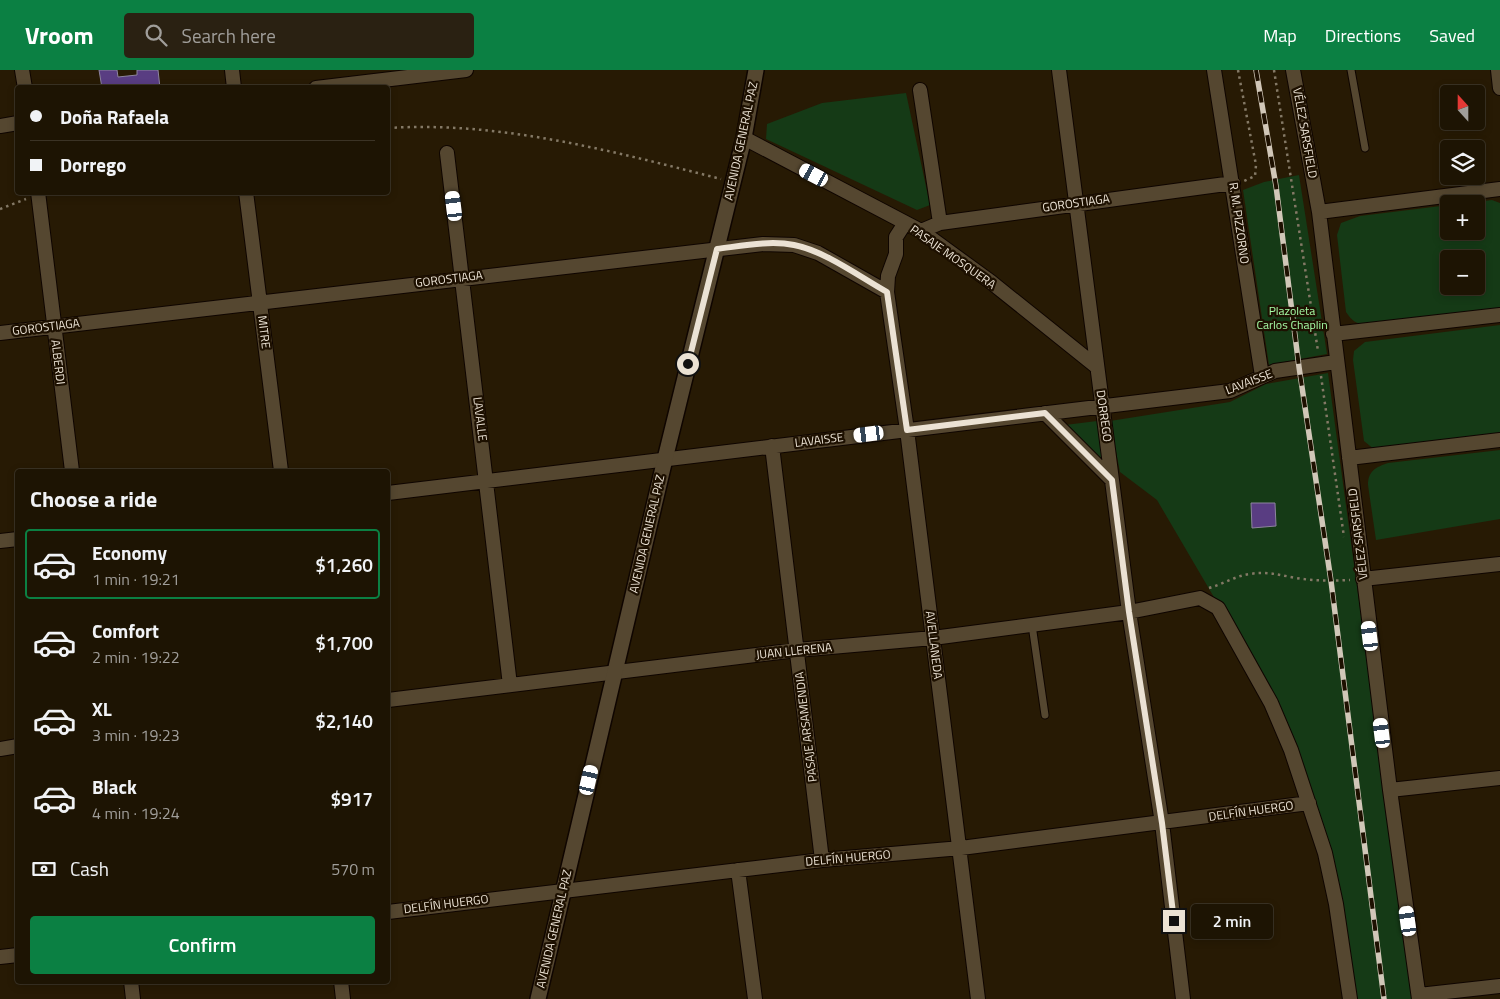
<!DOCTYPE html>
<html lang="en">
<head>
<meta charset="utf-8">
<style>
	:root { --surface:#1d1403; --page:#2a2112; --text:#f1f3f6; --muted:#a09e9a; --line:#3b3325; --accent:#0b8043 }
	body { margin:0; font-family:"Titillium Web",sans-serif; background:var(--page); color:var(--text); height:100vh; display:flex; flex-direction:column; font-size:19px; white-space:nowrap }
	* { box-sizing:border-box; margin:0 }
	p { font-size:16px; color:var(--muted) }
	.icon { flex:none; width:28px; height:28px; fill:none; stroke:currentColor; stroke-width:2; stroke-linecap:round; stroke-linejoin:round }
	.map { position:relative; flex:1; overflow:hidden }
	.details { position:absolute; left:15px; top:399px; width:375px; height:515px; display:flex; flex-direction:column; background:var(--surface); border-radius:5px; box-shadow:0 2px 8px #0003,0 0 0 1px var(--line) }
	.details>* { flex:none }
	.guide { position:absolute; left:15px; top:15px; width:375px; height:110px; border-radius:5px; box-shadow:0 2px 8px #0003,0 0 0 1px var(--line); display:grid; align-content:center; height:110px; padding:0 15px; background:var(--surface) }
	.needle { width:32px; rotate:339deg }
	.tools { position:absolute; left:1440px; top:15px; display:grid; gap:10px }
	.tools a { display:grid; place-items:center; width:45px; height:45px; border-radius:5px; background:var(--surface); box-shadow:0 2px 8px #0003,0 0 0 1px var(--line); font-size:25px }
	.end { position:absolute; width:22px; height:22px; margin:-11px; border:6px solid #ebe2d4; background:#111; box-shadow:0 0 0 2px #111 }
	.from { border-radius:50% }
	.bubble { position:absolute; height:35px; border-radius:5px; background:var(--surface); box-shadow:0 2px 8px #0003,0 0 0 1px var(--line); font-size:16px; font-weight:600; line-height:35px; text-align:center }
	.car { position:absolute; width:15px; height:30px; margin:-15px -8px; border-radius:6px; box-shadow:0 0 4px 1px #0007; background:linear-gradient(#fff 24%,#345 0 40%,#fff 0 76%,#345 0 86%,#fff 0) }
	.guide b { display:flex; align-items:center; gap:18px; height:48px; font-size:19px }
	.guide b+b { border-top:1px solid var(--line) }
	.guide i { width:12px; height:12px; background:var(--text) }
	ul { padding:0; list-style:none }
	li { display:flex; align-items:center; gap:15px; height:70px; margin:0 10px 8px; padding:0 5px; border:2px solid transparent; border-radius:5px }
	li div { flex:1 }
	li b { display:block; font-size:19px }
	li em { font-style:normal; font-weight:600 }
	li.on { border-color:var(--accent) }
	li>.icon { width:45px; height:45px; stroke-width:1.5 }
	h2 { padding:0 15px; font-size:22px; line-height:60px }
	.pay { display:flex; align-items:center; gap:12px; height:55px; padding:0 15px; font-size:19px }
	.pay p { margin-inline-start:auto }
	.primary-button { display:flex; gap:10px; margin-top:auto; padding:10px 15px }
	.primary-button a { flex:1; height:58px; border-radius:5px; background:var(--accent); color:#fff; font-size:20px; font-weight:600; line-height:58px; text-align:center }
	header { display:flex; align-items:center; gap:30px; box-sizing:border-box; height:70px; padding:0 25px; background:var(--accent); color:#fff }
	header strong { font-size:24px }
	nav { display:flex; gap:28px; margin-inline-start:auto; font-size:18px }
	.search { width:350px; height:45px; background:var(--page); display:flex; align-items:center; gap:12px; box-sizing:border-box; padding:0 18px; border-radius:5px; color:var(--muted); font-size:19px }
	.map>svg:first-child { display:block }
</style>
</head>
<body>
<header>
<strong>Vroom</strong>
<div class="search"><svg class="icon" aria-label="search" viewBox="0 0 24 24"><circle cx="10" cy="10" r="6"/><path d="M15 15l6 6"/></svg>Search here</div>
<nav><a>Map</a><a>Directions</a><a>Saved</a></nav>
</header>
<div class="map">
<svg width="1500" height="929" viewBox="0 0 1500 929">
	<rect width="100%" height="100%" fill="#271a04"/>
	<path fill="#153a16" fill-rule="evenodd" d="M906,23L930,135L917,140L766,69L767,54L822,33Z
		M1299,105L1327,284L1269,295L1243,120L1264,112Z
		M1492,130L1500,133V238L1367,255C1356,254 1352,251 1346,242L1337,165L1341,153L1360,146L1449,135V161H1476V134H1463ZM1449,189H1476V216H1449Z
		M1500,255V366L1375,380L1364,371L1353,290L1354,281L1365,272Z
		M1328,303L1413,929H1355L1340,816L1280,640L1157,430L1120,402L1110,351L1230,332L1266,314Z
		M1097,351L1102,390L1065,355Z
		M1500,380V449L1376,470L1368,415C1368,401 1376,397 1388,393Z"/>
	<path fill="#593d82" stroke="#8d849e" d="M99,0H117L118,7L137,5V0H158L160,18H102Z
		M1251,433H1275L1276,456L1252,458Z"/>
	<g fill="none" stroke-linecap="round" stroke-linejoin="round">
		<g stroke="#0f0500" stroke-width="9">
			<path id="lane" d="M1351,0L1365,78
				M1032,555L1045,645"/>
		</g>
		<g stroke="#0f0500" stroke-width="16">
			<path id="street" d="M22,0L25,18
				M232,0L234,18
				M1059,0L1129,542L1162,753L1183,929
				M1214,0L1262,306
				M1293,0L1319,142L1390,720L1419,929
				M1498,0L1500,18
				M316,18L466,0
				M920,20L940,153
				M0,56L18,53
				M744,68L921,161L991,212L1097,297
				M447,83L510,615
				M38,122L72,401
				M246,122L281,401
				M1319,142L1500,119
				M905,153L896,167V184L888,206L887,222L907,360L978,929
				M921,161L940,153L1233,113
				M0,263L763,174L794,175L818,183L887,222
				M1333,264L1500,245
				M1045,343L1112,410
				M772,376L822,790
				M1349,388L1500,370
				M388,423L1230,321L1275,301L1336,292
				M0,471L18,469
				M1363,509L1500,494
				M388,630L797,580L933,568L1129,542L1200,528L1218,538L1271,633L1291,680L1325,783L1336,834L1350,929
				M0,679L18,676
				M1390,720L1500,708
				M738,800L755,929
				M388,842L822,790L961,778L1309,733
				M0,887L18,885
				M131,911L133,929
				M341,911L343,929
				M1419,925L1500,916"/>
		</g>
		<g stroke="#0f0500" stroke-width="18">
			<path id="secondary" d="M538,929L665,389L744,68L756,0"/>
		</g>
		<path stroke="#847966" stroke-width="2.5" stroke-dasharray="2.5 4" stroke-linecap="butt" d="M1238,0L1256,95L1255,106L1244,111
			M1274,0L1318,281
			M388,58C501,51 612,81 721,109
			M0,139L26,129
			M1321,306L1344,467
			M1209,518C1223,514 1235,506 1250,504C1266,501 1280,505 1296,508C1314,511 1332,511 1350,510"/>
		<use href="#lane" stroke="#554730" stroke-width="7"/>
		<use href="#street" stroke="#554730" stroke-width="14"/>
		<use href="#secondary" stroke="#554730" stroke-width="15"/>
		<g stroke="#d1c7b8" stroke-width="5.5">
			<path id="rail" d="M1256,0L1276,116L1299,297L1331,511L1384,929"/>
		</g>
		<use href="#rail" stroke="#1d1000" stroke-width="4" stroke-dasharray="11" stroke-linecap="butt"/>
	</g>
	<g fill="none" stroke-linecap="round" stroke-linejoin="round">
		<path stroke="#ebe2d4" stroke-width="6" d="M688,294L717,179C741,176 770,170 794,175C825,181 860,207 887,222L907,360L1045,343L1112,410L1129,542L1162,753L1174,851"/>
	</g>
	<g text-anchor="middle" stroke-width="4.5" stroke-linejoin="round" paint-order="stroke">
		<g font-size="12" fill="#ebe2d4" stroke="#1d1000">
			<text transform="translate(1305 63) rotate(80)" y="4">VÉLEZ SARSFIELD</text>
			<text transform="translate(741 71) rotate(-78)" y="4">AVENIDA GENERAL PAZ</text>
			<text transform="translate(1076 133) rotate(-8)" y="4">GOROSTIAGA</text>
			<text transform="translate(1239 153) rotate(82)" y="4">R. M. PIZZORNO</text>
			<text transform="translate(953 187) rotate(35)" y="4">PASAJE MOSQUERA</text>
			<text transform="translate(449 209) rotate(-7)" y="4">GOROSTIAGA</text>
			<text transform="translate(46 257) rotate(-7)" y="4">GOROSTIAGA</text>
			<text transform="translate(264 262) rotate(83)" y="4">MITRE</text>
			<text transform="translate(58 292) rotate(83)" y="4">ALBERDI</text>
			<text transform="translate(1249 312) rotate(-21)" y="4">LAVAISSE</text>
			<text transform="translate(1104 346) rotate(82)" y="4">DORREGO</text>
			<text transform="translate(480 349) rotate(83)" y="4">LAVALLE</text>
			<text transform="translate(819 370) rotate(-7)" y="4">LAVAISSE</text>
			<text transform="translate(647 464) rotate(-77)" y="4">AVENIDA GENERAL PAZ</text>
			<text transform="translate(1358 464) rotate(-97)" y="4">VÉLEZ SARSFIELD</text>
			<text transform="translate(934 575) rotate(83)" y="4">AVELLANEDA</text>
			<text transform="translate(794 581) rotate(-6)" y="4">JUAN LLERENA</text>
			<text transform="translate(806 657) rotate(-97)" y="4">PASAJE ARSAMENDIA</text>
			<text transform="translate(1251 741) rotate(-8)" y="4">DELFÍN HUERGO</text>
			<text transform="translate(848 788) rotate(-5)" y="4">DELFÍN HUERGO</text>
			<text transform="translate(446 834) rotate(-7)" y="4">DELFÍN HUERGO</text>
			<text transform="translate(554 859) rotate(-77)" y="4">AVENIDA GENERAL PAZ</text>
		</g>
		<g font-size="12" fill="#a5fca5" stroke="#1d1000">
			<text x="1292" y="245">Plazoleta<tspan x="1292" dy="14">Carlos Chaplin</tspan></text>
		</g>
	</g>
</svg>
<div class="tools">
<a><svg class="needle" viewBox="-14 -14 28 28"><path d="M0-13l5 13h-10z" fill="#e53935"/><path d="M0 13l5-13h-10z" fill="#a09e9a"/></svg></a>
<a><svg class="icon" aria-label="layers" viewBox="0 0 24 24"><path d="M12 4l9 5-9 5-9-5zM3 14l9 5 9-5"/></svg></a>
<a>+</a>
<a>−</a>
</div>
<i class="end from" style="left:688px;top:294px"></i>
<i class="end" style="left:1174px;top:851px"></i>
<div class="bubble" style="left:1191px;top:834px;width:82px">2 min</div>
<i class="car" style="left:814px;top:105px;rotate:298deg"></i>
<i class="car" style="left:454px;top:136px;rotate:353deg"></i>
<i class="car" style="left:869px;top:364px;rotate:263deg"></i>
<i class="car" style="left:1370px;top:566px;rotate:353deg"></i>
<i class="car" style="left:1382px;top:663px;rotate:353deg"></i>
<i class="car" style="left:589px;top:710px;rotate:13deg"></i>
<i class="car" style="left:1408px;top:851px;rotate:352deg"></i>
<div class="guide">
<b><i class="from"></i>Doña Rafaela</b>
<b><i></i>Dorrego</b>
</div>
<section class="details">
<h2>Choose a ride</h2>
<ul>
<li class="on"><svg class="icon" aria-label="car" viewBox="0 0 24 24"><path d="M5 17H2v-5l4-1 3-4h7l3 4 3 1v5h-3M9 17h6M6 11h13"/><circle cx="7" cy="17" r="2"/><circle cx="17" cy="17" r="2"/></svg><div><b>Economy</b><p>1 min · 19:21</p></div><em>$1,260</em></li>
<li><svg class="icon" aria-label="car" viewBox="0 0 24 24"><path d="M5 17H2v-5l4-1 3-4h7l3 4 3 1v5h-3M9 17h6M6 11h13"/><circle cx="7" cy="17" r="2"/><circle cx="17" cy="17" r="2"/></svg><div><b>Comfort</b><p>2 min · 19:22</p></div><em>$1,700</em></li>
<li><svg class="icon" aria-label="car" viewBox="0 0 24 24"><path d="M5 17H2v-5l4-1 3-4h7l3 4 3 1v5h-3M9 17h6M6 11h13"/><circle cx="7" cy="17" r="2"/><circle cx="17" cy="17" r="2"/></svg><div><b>XL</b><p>3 min · 19:23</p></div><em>$2,140</em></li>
<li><svg class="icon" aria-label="car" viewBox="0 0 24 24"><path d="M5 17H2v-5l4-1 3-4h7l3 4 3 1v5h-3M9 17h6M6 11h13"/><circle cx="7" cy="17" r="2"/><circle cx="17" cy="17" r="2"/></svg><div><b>Black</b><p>4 min · 19:24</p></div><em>$917</em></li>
</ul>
<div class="pay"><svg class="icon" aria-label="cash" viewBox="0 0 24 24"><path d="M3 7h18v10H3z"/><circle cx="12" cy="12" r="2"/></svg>Cash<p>570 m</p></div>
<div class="primary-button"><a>Confirm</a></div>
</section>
</div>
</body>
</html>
